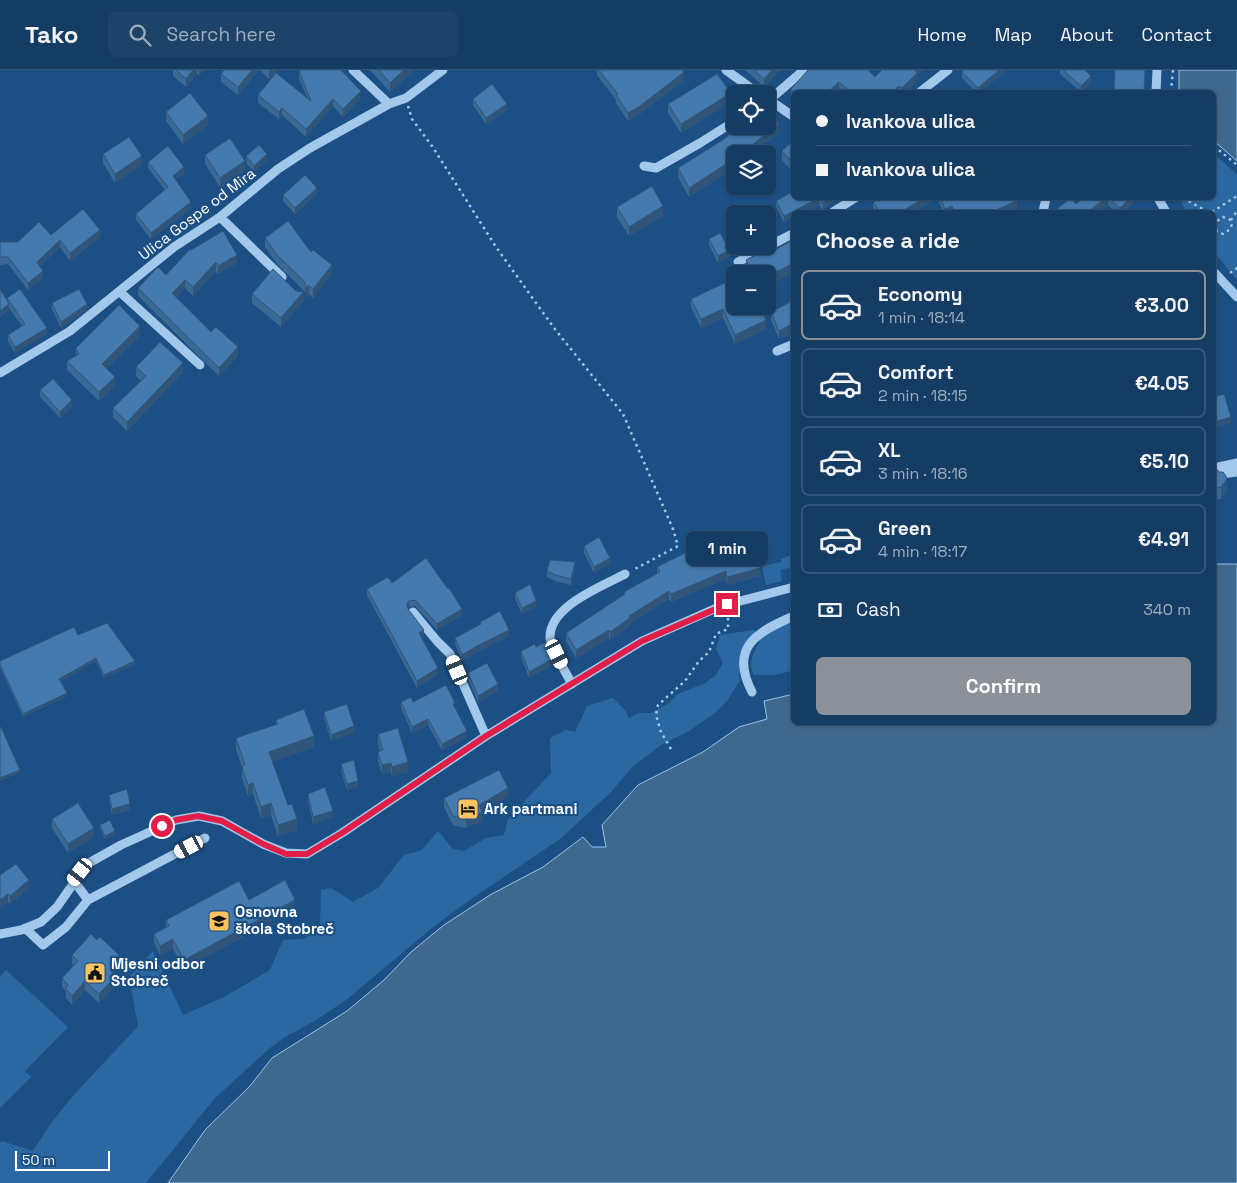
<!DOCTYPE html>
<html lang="en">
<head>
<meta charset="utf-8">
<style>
	:root { --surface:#153c63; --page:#1e4369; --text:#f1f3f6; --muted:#9dadbe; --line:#345678; --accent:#8c9099 }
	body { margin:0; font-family:"Space Grotesk",sans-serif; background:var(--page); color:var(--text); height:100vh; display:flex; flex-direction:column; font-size:19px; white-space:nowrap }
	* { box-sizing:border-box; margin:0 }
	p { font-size:16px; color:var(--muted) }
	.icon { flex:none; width:28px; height:28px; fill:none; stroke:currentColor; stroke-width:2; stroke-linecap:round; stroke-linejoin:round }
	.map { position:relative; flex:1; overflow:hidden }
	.sheet { position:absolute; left:791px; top:140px; width:425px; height:515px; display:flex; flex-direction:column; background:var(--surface); border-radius:8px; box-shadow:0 1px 4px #0004,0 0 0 1px var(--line) }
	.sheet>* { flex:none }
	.banner { position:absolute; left:791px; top:20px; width:425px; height:110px; border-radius:8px; box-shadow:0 1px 4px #0004,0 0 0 1px var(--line); display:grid; align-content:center; height:110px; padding:0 25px; background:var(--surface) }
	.controls { position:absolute; left:726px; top:15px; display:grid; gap:10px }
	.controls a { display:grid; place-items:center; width:50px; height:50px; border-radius:8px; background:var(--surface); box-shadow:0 1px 4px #0004,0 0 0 1px var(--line); font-size:25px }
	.scale { position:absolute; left:15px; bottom:12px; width:95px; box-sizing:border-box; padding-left:5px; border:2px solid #fff; border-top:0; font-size:14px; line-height:18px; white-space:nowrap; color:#fff; -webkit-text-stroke:4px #1c5084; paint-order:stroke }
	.end { position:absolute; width:22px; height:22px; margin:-11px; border:6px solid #e11d48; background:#fff; box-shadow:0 0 0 2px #fff }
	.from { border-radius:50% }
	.bubble { position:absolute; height:35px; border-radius:8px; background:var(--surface); box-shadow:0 1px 4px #0004,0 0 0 1px var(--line); font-size:16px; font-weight:600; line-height:35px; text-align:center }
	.car { position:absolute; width:15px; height:30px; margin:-15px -8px; border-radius:6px; box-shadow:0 0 4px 1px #0007; background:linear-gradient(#fff 24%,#345 0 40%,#fff 0 76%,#345 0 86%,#fff 0) }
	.banner b { display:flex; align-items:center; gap:18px; height:48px; font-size:19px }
	.banner b+b { border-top:1px solid var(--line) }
	.banner i { width:12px; height:12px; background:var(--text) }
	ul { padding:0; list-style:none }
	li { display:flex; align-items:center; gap:15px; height:70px; margin:0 10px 8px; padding:0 15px; border:2px solid var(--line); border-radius:8px }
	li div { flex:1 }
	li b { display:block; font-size:19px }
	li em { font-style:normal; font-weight:600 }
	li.selected { border-color:var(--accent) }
	li>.icon { width:45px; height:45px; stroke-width:1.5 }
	h2 { padding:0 25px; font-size:22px; line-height:60px }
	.pay { display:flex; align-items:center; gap:12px; height:55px; padding:0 25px; font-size:19px }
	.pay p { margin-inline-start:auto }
	.action { display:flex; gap:10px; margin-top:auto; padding:10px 25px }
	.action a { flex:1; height:58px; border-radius:8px; background:var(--accent); color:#fff; font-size:20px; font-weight:600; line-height:58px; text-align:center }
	header { display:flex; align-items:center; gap:30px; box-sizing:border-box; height:70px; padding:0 25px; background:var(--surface); border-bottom:1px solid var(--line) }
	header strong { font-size:24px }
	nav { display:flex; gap:28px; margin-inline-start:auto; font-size:18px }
	.search { width:350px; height:45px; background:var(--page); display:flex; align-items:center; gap:12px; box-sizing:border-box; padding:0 18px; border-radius:8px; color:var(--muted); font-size:19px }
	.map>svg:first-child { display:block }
</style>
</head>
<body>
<header>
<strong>Tako</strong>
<div class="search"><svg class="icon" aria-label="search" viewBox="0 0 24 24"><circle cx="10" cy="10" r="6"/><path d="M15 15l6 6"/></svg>Search here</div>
<nav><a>Home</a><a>Map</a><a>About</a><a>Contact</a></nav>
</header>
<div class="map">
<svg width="1237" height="1113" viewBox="0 0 1237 1113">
	<rect width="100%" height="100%" fill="#1c5084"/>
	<path fill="#2b68a1" d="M1214,84L1237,104V210L1214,182V142H1186L1180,128H1214Z
		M794,484V506L792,497L780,500L782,511L766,515L762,496L781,492V489Z
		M794,549V600L775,605H754C747,592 754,583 760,571L752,569C744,583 737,594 740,610L727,631L715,643L689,661L661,675L632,697L611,722L560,769L471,829L432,858L346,930L318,949L285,967L270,978L215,1028L146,1113H0V1073L2,1071L33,1081C39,1072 44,1063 50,1055C76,1019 109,989 138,956L129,907L153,881L183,945L224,927L270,900L283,870L304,869L320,855L321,820L331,818L353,832L378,818L404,785L422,780L438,761L453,779L464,781L486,768L504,765L508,749L551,703L550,668L566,660L575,662L587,636L613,628L625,640L629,648L639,643H651L669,633L678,624L705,613L716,605L723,593L716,579L720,565L753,560L766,565Z
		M6,900L68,957L25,1001L31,1007L0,1038V907Z"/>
	<path fill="#40688d" stroke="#95c4ed" d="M1179,0H1237V91L1214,71V22H1179Z
		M1214,494H1237V1113H168L205,1060L250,1016L272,988L347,941L384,910L411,882L444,855L490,825L543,797L583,767L592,777H606L602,755L638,715L703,682L739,657L767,649L764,631L794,624V652H1214Z"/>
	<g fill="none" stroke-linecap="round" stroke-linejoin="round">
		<path stroke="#a2c8eb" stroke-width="2.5" stroke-dasharray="2.5 4" stroke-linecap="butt" d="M1171,22L1173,0
			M408,36L412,49L432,76L496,177L554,258L623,344L673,459L678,476L633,500
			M1214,76L1237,95
			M1183,128L1208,142
			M1212,142L1237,126
			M1231,150L1223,147L1216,152L1214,158L1217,161L1223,164C1230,160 1233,157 1231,150L1237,141
			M1230,203L1237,198
			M671,679L661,662L656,645L658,635L685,611L699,591L709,582L716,564L728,559V543"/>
		<path stroke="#a2c8eb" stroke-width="9" d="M353,0L389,34
			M726,0L759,24
			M920,22L948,0
			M1156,22L1157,0
			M768,29L794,47
			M768,31L804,0
			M644,96L656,98L700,73L735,51
			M1158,128L1166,142
			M833,142L855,128
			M1043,142L1046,128
			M220,147L282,207
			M738,192L794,163
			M1214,202L1237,227
			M120,222L200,295
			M777,281L794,274
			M0,303L70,261L174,177L220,147L278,99L310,78L389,34L406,28L443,0
			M1214,398L1237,393
			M1214,405L1237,402
			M413,542L437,571L450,584L486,666
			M572,614C567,605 550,576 550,568C549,536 601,517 625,504
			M752,622C729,578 756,562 794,546
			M74,811L88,830L205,768
			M25,858L43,875L66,857L88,830
			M0,864L21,860L41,852L57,837L87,794L121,775L176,750L199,746L222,751L263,774L286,783L307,784L342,763L486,666L642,571L721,536L794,517"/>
	</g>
	<path fill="#3a6995" d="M173,0H204L199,5L197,4L186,17L173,6Z
		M259,0L238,25L221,12V4Z
		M260,0H278L269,9Z
		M370,0H414L390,22Z
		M597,0H682L684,10L640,44L628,51L616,33V30L597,5Z
		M745,0H780L764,17Z
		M964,0H1006L980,22H976L962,8V2Z
		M1060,0H1085L1091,12L1081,22L1060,4Z
		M299,1L361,28L343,47L333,36L306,67L282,45L279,49L258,33V25L307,27L299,9Z
		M917,5V11L905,22H843L839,19L836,22H794V30L791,27V19L875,7Z
		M473,29L507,40L486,54L473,35Z
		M731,32L681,63L668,43V34Z
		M166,42L208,55L183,74L166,51Z
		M779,63L735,84V97L726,103L689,127L678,107V98Z
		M794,70V103L782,90V81Z
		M103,84L142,95L115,113L103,93Z
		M205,85L245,100L220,117L205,94Z
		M246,86L267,90L254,102L246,93Z
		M148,92L184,103L175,110L191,138L151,169L136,150V144L165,120L148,98Z
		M317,124L295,144L283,131V125Z
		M794,128H837L823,140L819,135L784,152L776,137V131Z
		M932,128V132L914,142H875L873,140V132Z
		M938,128H967L968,129L1017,138L1007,142H943L938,130Z
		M1083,128H1136V129L1124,142H1116L1108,135L1097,142H1053L1076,134Z
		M617,137L663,146L629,166L617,147Z
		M51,165L100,167L70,191L60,177L40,196L43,208L28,220L8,194L0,195V172H18Z
		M265,168L311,182L332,204L313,228L309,224L305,228V222L278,195L265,177Z
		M709,169L730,186L718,193L709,175Z
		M794,169V202L768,215L748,202L746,198V190L775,180Z
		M191,180L237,193L218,204L216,201L193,226L185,218L176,228L211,262L238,286L219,306L138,226V218L166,205Z
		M735,208L766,259L735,274L723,248L701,258L691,237V229Z
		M0,219L7,230V228L47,264L15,283L8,271V265L22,256L9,238V240L0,247Z
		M296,221L299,222L304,230L281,257L252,233V224Z
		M794,230V262L779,269L771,250V242Z
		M52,233L87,240L61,258L52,239Z
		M140,265L106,299L115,316L99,331L67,300V291L76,286V278Z
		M794,285V301L791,294V286Z
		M136,297L183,302L127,361L113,347V338L141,311L136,306Z
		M40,320L72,337L60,348L40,327Z
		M1214,400L1218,402L1227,421L1221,429L1214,430Z
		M584,476L610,494L594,503L584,483Z
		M711,488L760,506L727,515L726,509L671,532L669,529L630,553V556L610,570L609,568L576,588L566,571V563L624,525V522L657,504V497Z
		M575,498L571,515L555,511L547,507V501Z
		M392,513L462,545L437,560L417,538L415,536L409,537L408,539L424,566L421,568L438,604L417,618L367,525V519Z
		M515,523L536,537L522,544L515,529Z
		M480,552L509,566L477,582L462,591L455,574V568L480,555Z
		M78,565L135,594L104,608L96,591L61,611L67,626L23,647L0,597V591Z
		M536,577L554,594L529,608L521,587V581Z
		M468,603L498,621L478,632L468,609Z
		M401,632H413L455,639L467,667L442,680L428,655L412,663L401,638Z
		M324,642L354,662L331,671L324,648Z
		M276,650L314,677L272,692L297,760L278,766L271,745L261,748L253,724L248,726L242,708V697L236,680V668L276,655Z
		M378,664L408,702L392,706L391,702L382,704L378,691V682L380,681L378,673Z
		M341,694L358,717L347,720L341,700Z
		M308,724L333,747L313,754L308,730Z
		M109,725L130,740L112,745L109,731Z
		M508,727L482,742V751L466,758L453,755L444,737V728Z
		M52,749L94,767L68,783L52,758Z
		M100,755L115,764L105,769L100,758Z
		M0,805L29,818L10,834L8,832L0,838Z
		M295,839L184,899L173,879L160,885L154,873V864L166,857V850Z
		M97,870L119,894L116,898V915L99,933L85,920L72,935L66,928V921L62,917V908L74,896L72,894V885Z"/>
	<path fill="#305579" d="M193,0H197V4L186,17V9Z
		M199,0H204L199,5Z
		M252,0H259L238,25V17Z
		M269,0H278L269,9Z
		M404,0H414L390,22V13Z
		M772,0H780L764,17V9Z
		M915,0H924L917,5V11L905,22H902V18Z
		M999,0H1006L980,22H978V18Z
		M684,2V10L640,44L628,51V43Z
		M1091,6V12L1081,22V16Z
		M839,12V19L836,22H828Z
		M899,16V22H892Z
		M361,21V28L343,47V39Z
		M731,23V32L681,63V54Z
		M333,29V36L306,67V59Z
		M507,34V40L486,54V48Z
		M282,38V45L279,49V42Z
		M208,46V55L183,74V65Z
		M779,54V63L752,84H740Z
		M267,84V90L254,102V96Z
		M142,86V95L115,113V104Z
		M735,88V97L726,103L689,127V118Z
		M245,91V100L220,117V108Z
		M184,97V103L173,112V106Z
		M1217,105V111L1214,115V108Z
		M317,118V124L295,144V138Z
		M819,128V135L803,142H794V147L784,152V146Z
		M830,128H837L823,140V133Z
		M925,128H932V132L914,142H900Z
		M1106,128H1108V135L1097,142H1087Z
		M1130,128H1136V129L1124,142H1120V138Z
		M1017,131V138L1007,142H991Z
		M191,132V138L151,169V163Z
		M663,136V146L629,166V157Z
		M952,136V142H945V139Z
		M100,160V167L70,191V183Z
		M60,170V177L37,199V192Z
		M730,180V186L718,193V186Z
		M237,185V193L218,204V196Z
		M216,192V201L193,226V217Z
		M794,193V202L768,215V206Z
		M332,195V204L313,228V219Z
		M43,201V208L28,220V213Z
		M185,210V218L172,232V223Z
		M309,215V224L305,228V219Z
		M304,221V230L281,257V248Z
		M9,234V240L0,247V241Z
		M87,234V240L61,258V252Z
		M723,239V248L701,258V249Z
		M766,250V259L735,274V265Z
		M794,253V262L779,269V261Z
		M140,256V265L102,303V294Z
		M47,258V264L15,283V277Z
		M238,277V286L219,306V298Z
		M183,293V302L127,361V352Z
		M115,307V316L99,331V322Z
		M72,330V337L60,348V342Z
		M1231,347V353L1214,358V352Z
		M1227,409V421L1221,429V417Z
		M610,488V494L594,503V497Z
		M575,492V498L571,515V509Z
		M760,498V506L727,515V507Z
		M726,501V509L671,532V524Z
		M669,521V529L630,553V556L610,570V562L629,546Z
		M409,531V537L407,540V534Z
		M536,531V537L522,544V538Z
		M462,539V545L437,560V554Z
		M424,560V566L419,569V563Z
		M509,560V566L477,582L462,591V585L477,576Z
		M609,560V568L576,588V580Z
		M96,588V591L59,612V609Z
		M554,588V594L529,608V602Z
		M135,591V594L104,608V605Z
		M438,598V604L417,618V611Z
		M498,614V621L478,632V626Z
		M67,623V626L23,647V644Z
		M428,649V655L412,663V657Z
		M354,656V662L331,671V665Z
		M467,661V667L442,680V674Z
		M314,666V677L269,693V682Z
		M408,692V702L392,706V697Z
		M391,693V702L382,704V695Z
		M20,700V703L0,711V708Z
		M358,711V717L347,720V714Z
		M253,713V724L248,726V715Z
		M508,718V727L482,742V751L466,758V749L479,735Z
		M271,733V745L261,748V737Z
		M130,734V740L112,745V739Z
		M333,741V747L313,754V747Z
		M297,749V760L278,766V755Z
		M94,758V767L68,783V774Z
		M115,761V764L105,769V766Z
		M29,810V818L10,834V826Z
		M8,824V832L0,838V830Z
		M295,830V839L184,899V890Z
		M173,869V879L160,885V876Z
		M119,885V894L116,898V905L111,910V901L112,892Z
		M116,906V915L99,933V924Z
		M85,911V920L72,935V926Z"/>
	<path fill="#447aad" stroke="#305579" d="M176,0H193L186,9Z
		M224,0H252L238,17L221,4Z
		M301,0H341L361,21L343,39L333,29L306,59L282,38L279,42L258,25L276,3L311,31L299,1Z
		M379,0H404L390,13Z
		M599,0H682L684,2L640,36L628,43L616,25L618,24Z
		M754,0H772L764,9Z
		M808,0H868L875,7L882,0H915L917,3L902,18L899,16L892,22H851L839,12L828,22H795L791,19Z
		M964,0H999L978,18L962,2Z
		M1063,0H1085L1091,6L1081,16Z
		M1115,0H1145L1144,22H1114Z
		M717,4L731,23L681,54L668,34Z
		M492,14L507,34L486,48L473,29Z
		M190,23L208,46L183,65L166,42Z
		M768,42L779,54L740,84H735V88L726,94L689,118L678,98L724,69L740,56H768Z
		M129,67L142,86L115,104L103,84Z
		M230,68L245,91L220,108L205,85Z
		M794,70V94L782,81Z
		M259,75L267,84L254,96L246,86Z
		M168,76L184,97L173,106L191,132L151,163L136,144L168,117L148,92Z
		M1214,102L1217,105L1214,108Z
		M305,105L317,118L295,138L283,125Z
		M652,116L663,136L629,157L617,137Z
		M794,121V128H830L823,133L819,128L784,146L776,131Z
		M882,128H925L900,142H880L873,132Z
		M940,128H967L968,129L972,128H1016L1017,131L991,142H955L952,136L945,139Z
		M1071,128L1076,134L1083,128H1106L1087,142H1053Z
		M1108,128H1130L1120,138Z
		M83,139L100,160L70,183L60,170L37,192L43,201L28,213L8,187H0V172H18L39,152L51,165Z
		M288,151L311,182L313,180L332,195L313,219L309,215L305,219L306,215L304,211L278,186L265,168Z
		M223,161L237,185L218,196L216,192L193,217L185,210L172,223L211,262L216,257L238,277L219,298L138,218L158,197L166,205L190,179L191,180Z
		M720,163L730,180L718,186L709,169Z
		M794,169V193L768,206V204H744L751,200L746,190L772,176L775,180Z
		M273,199L296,221L299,222L304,221L281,248L252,224Z
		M735,208V236H759L766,250L735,265L723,239L701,249L691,229Z
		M0,219L9,234L0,241Z
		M20,219L47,258L15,277L8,265L25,254L7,228Z
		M79,219L87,234L61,252L52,233Z
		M794,230V253L779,261L771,242Z
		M119,235L140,256L102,294L115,307L99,322L67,291L79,284L76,278Z
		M160,272L183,293L127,352L113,338L146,306L136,297Z
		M794,285V293L791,286Z
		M53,309L72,330L60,342L40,320Z
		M1224,324L1231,347L1214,352V327Z
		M1214,400H1218V402H1223L1226,406L1227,409L1221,417L1214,418Z
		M599,467L610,488L594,497L584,476Z
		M705,473L711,488L754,477L760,498L727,507L726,501L671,524L669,521L629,546L630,548L610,562L609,560L576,580L566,563L625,524L624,522L660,502L657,497Z
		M426,488L448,519L449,518L462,539L437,554L417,532L415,530L409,531L407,534L408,539L424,560L419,563L438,598L417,611L367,519L388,507L392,513Z
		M550,490L575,492L571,509L555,505L547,501Z
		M530,514L536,531L522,538L515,523Z
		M500,541L509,560L477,576L462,585L455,568L481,554L480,552Z
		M107,553L135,591L104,605L96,588L59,609L67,623L23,644L0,594V591L74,557L78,565Z
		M546,572L554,588L529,602L521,581L535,574L536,577Z
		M487,593L498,614L478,626L468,603Z
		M446,615L455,633L453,634L467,661L442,674L428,649L412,657L401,632L411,627L413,632Z
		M347,634L354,656L331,665L324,642Z
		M304,639L314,666L269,682L288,735L292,734L297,749L278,755L271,733L261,737L253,713L248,715L242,697L245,695L236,668L278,654L276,650Z
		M0,657H1L20,700L0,708Z
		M398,658L408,692L392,697L391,693L382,695L378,682L383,680L378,664Z
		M354,690L358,711L347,714L341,694Z
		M499,700L508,718L479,735L482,742L466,749L453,746L444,728Z
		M325,717L333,741L313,747L308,724Z
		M127,719L130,734L112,739L109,725Z
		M78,733L94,758L68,774L52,749Z
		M110,750L115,761L105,766L100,755Z
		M16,794L29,810L10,826L8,824L0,830V805Z
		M285,810L295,830L184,890L173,869L160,876L154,864L169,856L166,850L239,811L249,830Z
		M91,864L97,870L100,867L119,885L112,892L116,896L111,901L116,906L99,924L85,911L72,926L66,919L68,915L62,908L78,891L72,885Z"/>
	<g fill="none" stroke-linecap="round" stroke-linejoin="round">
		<path stroke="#e11d48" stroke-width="6" d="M162,756L176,750L198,746L222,751L263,774L286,784H307L342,763L486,666L642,571L727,534"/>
	</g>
	<defs>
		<g id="hotel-square" transform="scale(1.125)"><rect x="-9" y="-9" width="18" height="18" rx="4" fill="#fcc35f" stroke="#1c5084"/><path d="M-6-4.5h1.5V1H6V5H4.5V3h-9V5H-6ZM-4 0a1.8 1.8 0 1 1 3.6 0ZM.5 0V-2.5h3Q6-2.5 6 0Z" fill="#111"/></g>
		<g id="school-square" transform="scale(1.125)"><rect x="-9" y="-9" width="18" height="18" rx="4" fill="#fcc35f" stroke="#1c5084"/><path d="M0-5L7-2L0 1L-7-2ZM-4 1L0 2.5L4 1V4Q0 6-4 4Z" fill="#111"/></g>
		<g id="civic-square" transform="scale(1.125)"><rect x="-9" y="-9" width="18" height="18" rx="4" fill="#fcc35f" stroke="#1c5084"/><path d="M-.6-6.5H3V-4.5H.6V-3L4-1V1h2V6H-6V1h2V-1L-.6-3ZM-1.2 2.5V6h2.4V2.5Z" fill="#111"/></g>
	</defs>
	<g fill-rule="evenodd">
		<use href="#hotel-square" x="468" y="739"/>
		<use href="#school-square" x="219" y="851"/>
		<use href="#civic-square" x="95" y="903"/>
	</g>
	<g text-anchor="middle" stroke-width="4.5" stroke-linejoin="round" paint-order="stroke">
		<g font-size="15" fill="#fff" stroke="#1c5084">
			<text transform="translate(197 144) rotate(-37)" y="5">Ulica Gospe od Mira</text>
		</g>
		<g font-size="15" font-weight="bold" fill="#fff" stroke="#1c5084" text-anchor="start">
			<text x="484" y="744">Ark partmani</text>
			<text x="235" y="847">Osnovna<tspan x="235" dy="17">škola Stobreč</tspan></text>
			<text x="111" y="899">Mjesni odbor<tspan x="111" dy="17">Stobreč</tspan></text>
		</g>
	</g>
</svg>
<div class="controls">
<a><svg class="icon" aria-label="locate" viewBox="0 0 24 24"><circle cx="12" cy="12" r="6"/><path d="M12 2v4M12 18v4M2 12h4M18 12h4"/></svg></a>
<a><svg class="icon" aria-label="layers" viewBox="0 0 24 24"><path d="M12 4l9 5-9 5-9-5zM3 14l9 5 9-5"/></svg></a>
<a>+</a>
<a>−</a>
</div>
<div class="scale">50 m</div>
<i class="end from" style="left:162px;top:756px"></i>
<i class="end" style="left:727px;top:534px"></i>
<div class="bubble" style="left:686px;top:461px;width:82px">1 min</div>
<i class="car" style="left:557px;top:584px;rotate:154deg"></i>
<i class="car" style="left:457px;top:600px;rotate:337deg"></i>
<i class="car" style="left:189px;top:777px;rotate:242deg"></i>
<i class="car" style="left:80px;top:802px;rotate:218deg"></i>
<div class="banner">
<b><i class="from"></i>Ivankova ulica</b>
<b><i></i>Ivankova ulica</b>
</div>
<section class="sheet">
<h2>Choose a ride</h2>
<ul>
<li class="selected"><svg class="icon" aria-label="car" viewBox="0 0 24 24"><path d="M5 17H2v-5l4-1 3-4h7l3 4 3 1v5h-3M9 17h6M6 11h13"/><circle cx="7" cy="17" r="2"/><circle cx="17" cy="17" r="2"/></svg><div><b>Economy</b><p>1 min · 18:14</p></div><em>€3.00</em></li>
<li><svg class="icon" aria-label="car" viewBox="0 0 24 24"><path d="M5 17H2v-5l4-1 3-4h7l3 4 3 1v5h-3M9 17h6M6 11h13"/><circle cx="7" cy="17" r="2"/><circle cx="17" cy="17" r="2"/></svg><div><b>Comfort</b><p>2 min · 18:15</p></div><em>€4.05</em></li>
<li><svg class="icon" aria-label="car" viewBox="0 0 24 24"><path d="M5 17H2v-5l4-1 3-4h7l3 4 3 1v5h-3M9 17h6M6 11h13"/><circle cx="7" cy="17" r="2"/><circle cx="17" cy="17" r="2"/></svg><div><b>XL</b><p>3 min · 18:16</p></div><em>€5.10</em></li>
<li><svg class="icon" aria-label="car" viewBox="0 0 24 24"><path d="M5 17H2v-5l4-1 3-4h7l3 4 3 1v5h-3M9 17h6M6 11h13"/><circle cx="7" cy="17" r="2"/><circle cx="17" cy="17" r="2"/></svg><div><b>Green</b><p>4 min · 18:17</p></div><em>€4.91</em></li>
</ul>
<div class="pay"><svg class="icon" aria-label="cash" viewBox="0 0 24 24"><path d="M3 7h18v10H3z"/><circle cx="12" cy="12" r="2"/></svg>Cash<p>340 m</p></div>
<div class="action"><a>Confirm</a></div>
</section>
</div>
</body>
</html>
